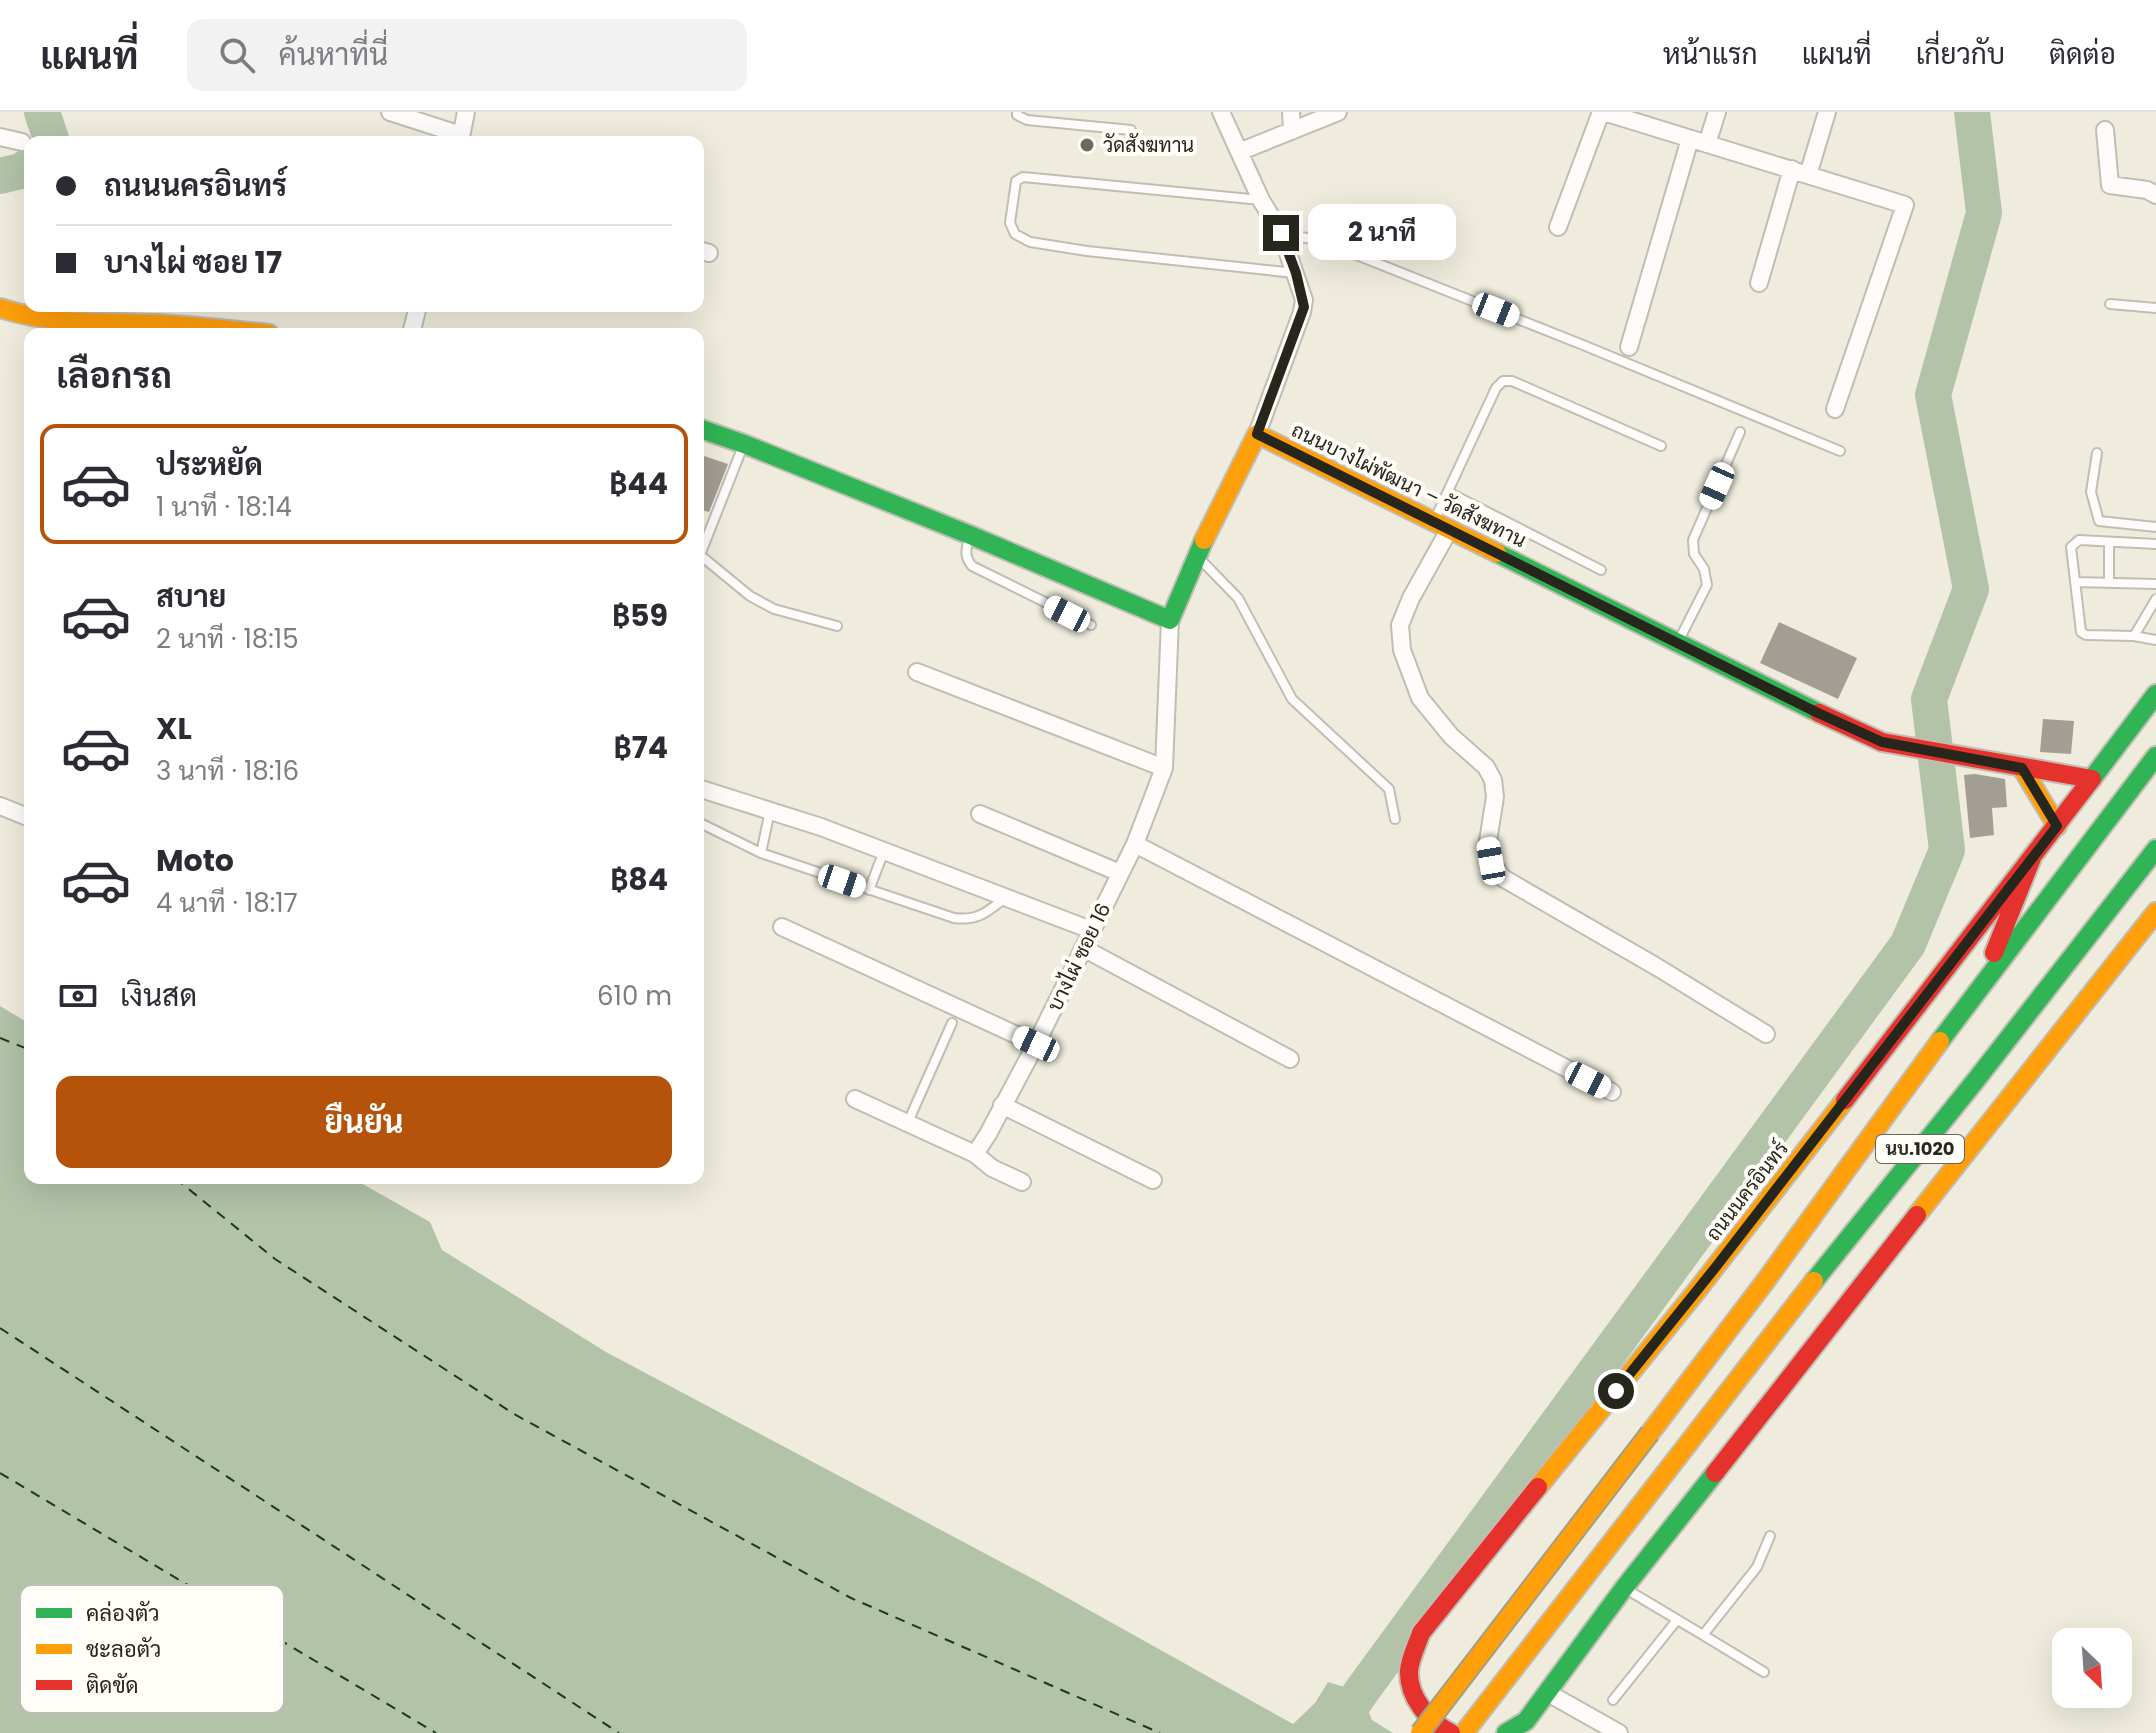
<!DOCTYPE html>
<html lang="th">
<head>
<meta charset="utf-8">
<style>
	:root { --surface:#fff; --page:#f2f2f3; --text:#2b2b33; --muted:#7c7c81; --line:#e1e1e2; --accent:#b45309 }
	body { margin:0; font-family:Poppins,Sarabun,sans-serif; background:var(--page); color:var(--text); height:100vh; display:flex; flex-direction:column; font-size:30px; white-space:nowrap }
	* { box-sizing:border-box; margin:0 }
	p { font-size:26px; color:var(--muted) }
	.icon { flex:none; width:44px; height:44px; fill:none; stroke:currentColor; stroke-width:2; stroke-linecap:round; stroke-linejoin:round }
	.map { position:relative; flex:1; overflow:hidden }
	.panel { position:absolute; left:24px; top:216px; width:680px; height:856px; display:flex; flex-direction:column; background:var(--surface); border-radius:16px; box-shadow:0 8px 32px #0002 }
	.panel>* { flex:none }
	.guide { position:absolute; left:24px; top:24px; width:680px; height:176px; border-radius:16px; box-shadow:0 8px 32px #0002; display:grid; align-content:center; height:176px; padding:0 32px; background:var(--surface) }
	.needle { width:52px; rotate:155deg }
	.fabs { position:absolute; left:2052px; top:1516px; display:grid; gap:16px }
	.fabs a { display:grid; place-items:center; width:80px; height:80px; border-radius:16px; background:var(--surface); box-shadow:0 8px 32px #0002; font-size:40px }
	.end { position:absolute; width:36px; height:36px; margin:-18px; border:10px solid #27261c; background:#fff; box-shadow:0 0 0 4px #fff }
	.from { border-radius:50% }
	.bubble { position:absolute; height:56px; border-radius:16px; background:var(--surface); box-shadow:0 8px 32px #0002; font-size:26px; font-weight:700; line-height:56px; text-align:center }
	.car { position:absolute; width:24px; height:48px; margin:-24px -12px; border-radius:10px; box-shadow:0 0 6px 2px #0007; background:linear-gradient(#fff 24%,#345 0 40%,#fff 0 76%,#345 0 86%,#fff 0) }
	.guide b { display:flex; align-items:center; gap:28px; height:76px; font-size:30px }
	.guide b+b { border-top:2px solid var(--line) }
	.guide i { width:20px; height:20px; background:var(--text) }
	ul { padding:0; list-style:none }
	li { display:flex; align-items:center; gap:24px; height:120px; margin:0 16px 12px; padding:0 16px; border:4px solid transparent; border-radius:16px }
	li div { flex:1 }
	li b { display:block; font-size:30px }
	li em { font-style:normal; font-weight:700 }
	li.active { border-color:var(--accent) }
	li>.icon { width:72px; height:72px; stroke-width:1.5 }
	h2 { padding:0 32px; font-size:36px; line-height:96px }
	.pay { display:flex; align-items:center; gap:20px; height:88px; padding:0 32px; font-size:30px }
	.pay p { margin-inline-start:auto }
	.primary-button { display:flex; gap:16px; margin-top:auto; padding:16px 32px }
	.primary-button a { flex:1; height:92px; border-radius:16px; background:var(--accent); color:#fff; font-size:32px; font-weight:700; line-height:92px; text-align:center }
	header { display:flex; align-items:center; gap:48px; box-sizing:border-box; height:112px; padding:0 40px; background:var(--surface); border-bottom:2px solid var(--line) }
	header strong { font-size:38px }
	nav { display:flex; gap:44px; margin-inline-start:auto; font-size:28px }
	.search { width:560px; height:72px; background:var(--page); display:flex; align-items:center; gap:20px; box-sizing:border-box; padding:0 28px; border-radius:16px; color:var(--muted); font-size:30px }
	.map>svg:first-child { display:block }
</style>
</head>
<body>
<header>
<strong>แผนที่</strong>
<div class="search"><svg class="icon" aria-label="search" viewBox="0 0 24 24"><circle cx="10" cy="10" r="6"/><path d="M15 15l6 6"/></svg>ค้นหาที่นี่</div>
<nav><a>หน้าแรก</a><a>แผนที่</a><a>เกี่ยวกับ</a><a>ติดต่อ</a></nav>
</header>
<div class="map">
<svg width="2156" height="1621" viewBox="0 0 2156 1621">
	<rect width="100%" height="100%" fill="#efecdd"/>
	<path fill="#b2c3a8" d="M0,894L30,912V1066H352L430,1110L442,1138L606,1240L1037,1469L1293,1612L1315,1591L1328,1570L1361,1580L1372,1608L1393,1621H0Z"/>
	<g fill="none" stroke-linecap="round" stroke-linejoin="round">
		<path stroke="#b2c3a8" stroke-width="36" d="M42,0L52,30
			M0,64L21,59L30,53
			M1333,1621L1361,1580L1908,832L1947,738L1929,587L1971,477L1933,283L1984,101L1972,0"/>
		<path stroke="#193d11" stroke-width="2" stroke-dasharray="10 8" stroke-linecap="butt" d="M0,926L30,938
			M175,1066L275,1147L514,1302L851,1486L1160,1621
			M0,1216L619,1621
			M0,1361L436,1621"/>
	</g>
	<path fill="#a39e94" d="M698,342L728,352L709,400L698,397Z
		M1779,510L1857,546L1838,587L1760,551Z
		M2043,607L2074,609L2071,642L2040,640Z
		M1975,662L2005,667L2007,695L1992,696L1994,723L1970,726L1964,663Z"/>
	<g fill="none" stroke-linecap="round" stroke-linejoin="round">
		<g stroke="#c0beb3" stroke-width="12">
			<path id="lane" d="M1017,0V3L1027,8L1131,18
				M1261,88L1023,65L1016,69L1010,111L1015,122L1030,130L1087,139L1295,161
				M1282,122L1319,128L1344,138L1583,233L1840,339
				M2110,192L2156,196
				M743,334L700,443L750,484L774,497L837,514
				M2097,341L2091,380L2099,409L2156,415
				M1448,380L1601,458
				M1434,409L1496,276L1503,269H1512L1661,334
				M969,426C966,438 964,444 972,454L1091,513
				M2156,432L2079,428L2071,435L2081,520L2086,523L2134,524L2156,528
				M1198,445L1238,486L1292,587L1389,677L1395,707
				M2076,470L2156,472
				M2109,471V430
				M2134,524L2156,487
				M1678,530L1707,473L1704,457L1694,442L1693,428L1740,320
				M698,710L761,741L954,806C978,809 987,800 1005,786
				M761,741L770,699
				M869,778L884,739
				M908,1010L952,911
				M1626,1477L1703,1523L1757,1455L1770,1424
				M1703,1523L1764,1560
				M1613,1588L1677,1508"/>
		</g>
		<g stroke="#c0beb3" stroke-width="20">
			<path id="street" d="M390,0L461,23
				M1221,0L1261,88L1281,121L1304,188L1302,200L1257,322
				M1291,0L1292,19
				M1604,0L1905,93L1835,297
				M2105,18L2110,73L2147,78L2156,83
				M0,25L22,30
				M460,30L466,0
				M1707,32L1717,0
				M1239,40L1338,0
				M1808,63L1827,0
				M1558,115L1601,0
				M698,138L709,141
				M1759,171L1792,57
				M411,222L418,194
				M1629,235L1690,27
				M1449,418L1411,486L1400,513L1402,538L1420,586L1451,624L1486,655L1493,668L1495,685L1488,729L1491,749L1503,766L1657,855L1766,922
				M917,560L1164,656
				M698,676L821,715L1091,818
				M0,694L30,706
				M980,702L1120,761
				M1135,732L1612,980
				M782,815L1036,932
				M1083,836L1290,947
				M855,987L975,1042L988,1022L1036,932L1135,732L1164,656L1170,508
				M1002,993L1153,1068
				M975,1042L992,1056L1022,1070
				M1548,1581L1619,1621"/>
		</g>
		<g stroke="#c0beb3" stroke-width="22">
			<path id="fast" d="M698,316L744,332L970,423L1170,508L1204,428
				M1497,441L1819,601
				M2091,668L2156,582
				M1940,929L2156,644
				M1814,1169L1976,968L2156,737
				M1506,1621L1526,1609L1624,1476L1715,1361"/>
		</g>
		<g stroke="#c0beb3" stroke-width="22">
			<path id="slow" d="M0,196C52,213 104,210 159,212C195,214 232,218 269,222
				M1204,428L1257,322L1497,441
				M2022,656L2057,714
				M1917,1103L2156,800
				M1650,1321L1764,1171L1940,929
				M1538,1375L1695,1181L1845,988
				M1464,1621L1814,1169"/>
		</g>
		<g stroke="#c0beb3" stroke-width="22">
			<path id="jam" d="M1819,601L1882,630L2092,667
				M1994,841L2032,746
				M1845,988L2091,668
				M1715,1361L1917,1103
				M1451,1621C1429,1610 1408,1585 1409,1559C1410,1546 1417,1533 1421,1521L1538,1375"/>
		</g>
		<use href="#lane" stroke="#fdfcfa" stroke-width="8"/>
		<use href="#street" stroke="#fdfcfa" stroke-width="16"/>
		<use href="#fast" stroke="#30b455" stroke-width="18"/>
		<use href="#slow" stroke="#ff9f0a" stroke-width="18"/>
		<use href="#jam" stroke="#e5322d" stroke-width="18"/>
		<g stroke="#9ea089" stroke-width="22" stroke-linecap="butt">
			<path id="slow-bridge" d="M1420,1621L1650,1321"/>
		</g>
		<use href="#slow-bridge" stroke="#ff9f0a" stroke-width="18"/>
	</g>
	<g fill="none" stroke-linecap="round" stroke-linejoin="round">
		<path stroke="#27261c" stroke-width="10" d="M1281,121L1296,161L1304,195L1257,322L1818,601L1882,630L2022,656L2057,714L1715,1156L1616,1279"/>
	</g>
	<circle fill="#6d6b60" stroke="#fffef8" stroke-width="3" cx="1087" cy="33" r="8"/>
	<g text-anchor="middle" stroke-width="8" stroke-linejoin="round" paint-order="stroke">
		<rect fill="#fffef8" stroke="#68675e" stroke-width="2" x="1876" y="1023" width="88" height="28" rx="6"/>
		<g font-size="18" font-weight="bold" fill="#27261c">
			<text x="1920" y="1043">นบ.1020</text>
		</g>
		<g font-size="20" fill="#27261c" stroke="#fffef8" text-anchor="start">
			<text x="1103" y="40">วัดสังฆทาน</text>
		</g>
		<g font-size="20" fill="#27261c" stroke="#fffef8">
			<text transform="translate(1409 373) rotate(26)" y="7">ถนนบางไผ่พัฒนา – วัดสังฆทาน</text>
			<text transform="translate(1079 845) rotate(-64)" y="7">บางไผ่ ซอย 16</text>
			<text transform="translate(1747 1079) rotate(-52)" y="7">ถนนนครอินทร์</text>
		</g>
	</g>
	<rect x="20" y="1473" width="264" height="128" rx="12" fill="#fffef8" stroke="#bebdb6" stroke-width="2"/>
	<rect x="36" y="1496" width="36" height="10" fill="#30b455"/>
	<rect x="36" y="1532" width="36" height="10" fill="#ff9f0a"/>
	<rect x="36" y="1568" width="36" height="10" fill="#e5322d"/>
	<g font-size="22" fill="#27261c">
		<text x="86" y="1509">คล่องตัว</text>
		<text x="86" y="1545">ชะลอตัว</text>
		<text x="86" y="1581">ติดขัด</text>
	</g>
</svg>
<div class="fabs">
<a><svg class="needle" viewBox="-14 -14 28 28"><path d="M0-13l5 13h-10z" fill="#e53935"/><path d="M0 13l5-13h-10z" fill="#7c7c81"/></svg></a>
</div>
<i class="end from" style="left:1616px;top:1279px"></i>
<i class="end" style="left:1281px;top:121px"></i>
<div class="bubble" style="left:1308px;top:92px;width:148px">2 นาที</div>
<i class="car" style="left:1496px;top:198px;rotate:112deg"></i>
<i class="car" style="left:1717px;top:374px;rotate:204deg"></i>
<i class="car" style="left:1067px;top:502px;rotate:297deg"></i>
<i class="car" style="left:1491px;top:749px;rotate:350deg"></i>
<i class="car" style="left:842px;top:769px;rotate:109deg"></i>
<i class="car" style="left:1036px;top:932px;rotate:295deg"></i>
<i class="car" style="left:1588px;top:968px;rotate:117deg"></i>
<div class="guide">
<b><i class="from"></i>ถนนนครอินทร์</b>
<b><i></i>บางไผ่ ซอย 17</b>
</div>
<section class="panel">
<h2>เลือกรถ</h2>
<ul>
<li class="active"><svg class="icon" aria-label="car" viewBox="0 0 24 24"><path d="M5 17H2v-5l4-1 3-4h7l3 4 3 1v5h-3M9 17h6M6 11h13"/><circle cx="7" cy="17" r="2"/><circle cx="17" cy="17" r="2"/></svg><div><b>ประหยัด</b><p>1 นาที · 18:14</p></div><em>฿44</em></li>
<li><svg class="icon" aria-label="car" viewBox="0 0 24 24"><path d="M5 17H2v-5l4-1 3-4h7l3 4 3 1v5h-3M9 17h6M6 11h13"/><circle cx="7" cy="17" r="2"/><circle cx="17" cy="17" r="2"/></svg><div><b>สบาย</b><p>2 นาที · 18:15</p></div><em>฿59</em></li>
<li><svg class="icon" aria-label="car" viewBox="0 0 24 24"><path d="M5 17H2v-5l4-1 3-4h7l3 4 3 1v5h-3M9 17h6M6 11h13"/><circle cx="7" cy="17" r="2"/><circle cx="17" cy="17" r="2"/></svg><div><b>XL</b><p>3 นาที · 18:16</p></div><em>฿74</em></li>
<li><svg class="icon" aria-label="car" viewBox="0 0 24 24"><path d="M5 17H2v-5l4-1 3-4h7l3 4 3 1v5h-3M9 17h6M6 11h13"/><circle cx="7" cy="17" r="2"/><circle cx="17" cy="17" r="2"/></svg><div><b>Moto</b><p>4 นาที · 18:17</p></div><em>฿84</em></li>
</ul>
<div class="pay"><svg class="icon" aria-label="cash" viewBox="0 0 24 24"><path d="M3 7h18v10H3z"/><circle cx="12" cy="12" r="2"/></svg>เงินสด<p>610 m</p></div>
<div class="primary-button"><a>ยืนยัน</a></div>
</section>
</div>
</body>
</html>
